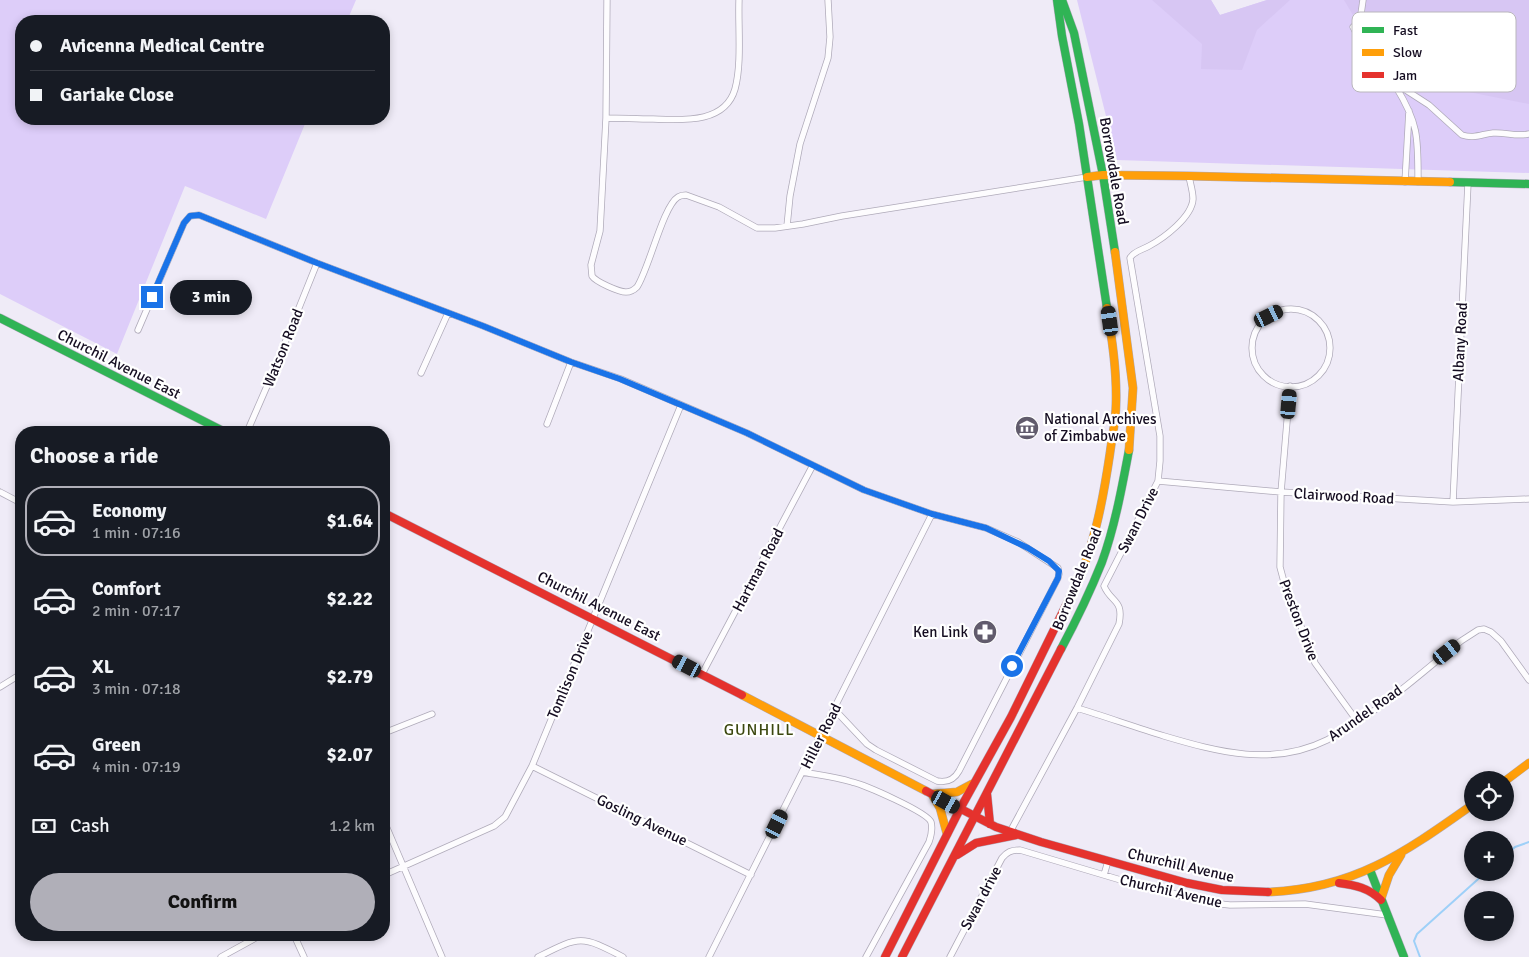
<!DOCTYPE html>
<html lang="en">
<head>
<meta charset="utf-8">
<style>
	:root { --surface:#171b24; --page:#20242c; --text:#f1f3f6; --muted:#9ea1a6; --line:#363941; --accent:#b0afb8 }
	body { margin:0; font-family:Signika,sans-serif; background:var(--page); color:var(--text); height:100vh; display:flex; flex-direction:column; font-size:19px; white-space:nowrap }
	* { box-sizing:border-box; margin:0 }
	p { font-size:16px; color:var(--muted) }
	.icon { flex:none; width:28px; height:28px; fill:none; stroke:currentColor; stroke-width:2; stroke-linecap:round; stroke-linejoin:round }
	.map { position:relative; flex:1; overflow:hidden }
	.panel { position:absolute; left:15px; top:426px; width:375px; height:515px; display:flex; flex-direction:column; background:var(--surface); border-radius:20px; box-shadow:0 2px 8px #0003 }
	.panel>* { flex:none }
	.top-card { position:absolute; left:15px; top:15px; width:375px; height:110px; border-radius:20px; box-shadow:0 2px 8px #0003; display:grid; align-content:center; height:110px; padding:0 15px; background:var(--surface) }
	.buttons { position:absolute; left:1464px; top:771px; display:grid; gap:10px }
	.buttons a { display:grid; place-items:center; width:50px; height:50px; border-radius:50%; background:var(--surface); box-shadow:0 2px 8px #0003; font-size:25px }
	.end { position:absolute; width:22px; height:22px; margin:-11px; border:6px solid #1a73e8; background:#fff; box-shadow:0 0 0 2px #fff }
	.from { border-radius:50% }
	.bubble { position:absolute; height:35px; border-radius:18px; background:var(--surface); box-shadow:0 2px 8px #0003; font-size:16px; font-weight:700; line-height:35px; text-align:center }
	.car { position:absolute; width:15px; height:30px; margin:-15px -8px; border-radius:6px; box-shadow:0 0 4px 1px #0007; background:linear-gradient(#222 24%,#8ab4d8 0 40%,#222 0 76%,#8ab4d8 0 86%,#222 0) }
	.top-card b { display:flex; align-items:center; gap:18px; height:48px; font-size:19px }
	.top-card b+b { border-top:1px solid var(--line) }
	.top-card i { width:12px; height:12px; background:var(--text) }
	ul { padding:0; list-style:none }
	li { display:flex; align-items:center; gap:15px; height:70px; margin:0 10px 8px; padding:0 5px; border:2px solid transparent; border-radius:20px }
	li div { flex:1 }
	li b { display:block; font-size:19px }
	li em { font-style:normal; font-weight:700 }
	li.current { border-color:var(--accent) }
	li>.icon { width:45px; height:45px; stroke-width:1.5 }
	h2 { padding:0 15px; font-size:22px; line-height:60px }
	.pay { display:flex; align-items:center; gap:12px; height:55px; padding:0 15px; font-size:19px }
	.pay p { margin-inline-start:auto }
	.button { display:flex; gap:10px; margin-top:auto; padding:10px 15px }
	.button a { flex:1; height:58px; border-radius:30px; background:var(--accent); color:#111; font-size:20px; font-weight:700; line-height:58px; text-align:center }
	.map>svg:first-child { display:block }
</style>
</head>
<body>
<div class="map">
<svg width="1529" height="957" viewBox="0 0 1529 957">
	<rect width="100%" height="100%" fill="#efebf7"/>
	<path fill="#ddcdf9" d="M0,0H356L347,21H21V119H307L266,219L185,186L117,354L0,294Z
		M1077,0H1211L1220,15L1267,0H1529V173L1117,160Z"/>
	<path fill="#d7c6f3" d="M1152,0H1211L1220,15L1267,0H1290L1257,30L1242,70L1201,69L1202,44Z
		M1344,0H1529V104L1409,80L1373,49Z"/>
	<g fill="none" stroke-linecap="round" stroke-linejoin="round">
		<path stroke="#9ed0f8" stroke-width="2" d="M1505,856L1515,847L1529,842
			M1420,957L1414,941L1417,934L1486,872"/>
		<g stroke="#afaab9" stroke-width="7">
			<path id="street" d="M739,0C738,26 742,64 735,89C725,124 682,120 653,119C637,119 622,118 606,118L600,231L591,265L592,276C596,282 619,292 626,292C631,292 634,290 637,287C649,269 663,206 678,197C681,195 683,195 686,195L719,207L757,228H775L803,224L842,216L1087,177
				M1363,0L1360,21L1353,27L1370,60L1381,74L1429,105L1462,135C1474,139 1482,134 1493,133C1506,132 1516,137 1529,134
				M1396,87C1419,124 1418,139 1418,182
				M606,118L607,0
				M1405,182L1409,111
				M787,226L790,196L800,144L828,58L830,37L828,0
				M1252 348a39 39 0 1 1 78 0a39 39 0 1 1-78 0Z
				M138,330L184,223L190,216L199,215L317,263L483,326L571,362L621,379L747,433L864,490L932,514L986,528L1018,542L1058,568L1059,574L1058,578L959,771C954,780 947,783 937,781L876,750L867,744L834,709
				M421,373L448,313
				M1290,386L1281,492L1280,567L1284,582L1315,663L1357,721
				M547,424L571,362
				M247,432L274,370L317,263
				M1158,481L1281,492L1453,502L1529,499
				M0,492L21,503
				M1453,502L1468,183
				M702,674L813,465
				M0,687L21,674
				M1077,708C1106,717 1135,727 1164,736C1218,752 1273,767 1327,740C1374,716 1420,674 1461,641L1478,630L1484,629L1491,632L1501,641L1529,680
				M384,733L432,714
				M532,766L751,875
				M802,772C819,775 836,777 852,782C865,785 927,812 931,822C933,829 931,836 929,842L866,957
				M384,821L442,957
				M1010,832L1077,708L1119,624C1124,599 1111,603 1104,586L1158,481L1160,461V436L1130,258C1134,251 1142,250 1149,246C1164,238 1192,217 1193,199C1193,191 1190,183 1189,176
				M384,875L494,826L505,817L532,766L681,405
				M1104,875L1108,861
				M294,935L304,957
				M221,957L261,935
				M538,957C580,936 581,935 623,957
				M709,957L932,514
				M950,957L1002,858C1007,852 1011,850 1020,850L1124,881L1211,903L1230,905L1305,904L1387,915"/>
		</g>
		<g stroke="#afaab9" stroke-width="9">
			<path id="fast" d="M1057,0L1062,36L1079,124L1107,308
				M1062,0L1074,33L1103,175L1115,252
				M1450,182L1529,184
				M0,318L225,432
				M1061,649C1076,621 1090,592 1102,562C1115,526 1122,487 1129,450
				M1370,870L1404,957"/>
		</g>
		<g stroke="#afaab9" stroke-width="9">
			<path id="slow" d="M1087,177L1103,175L1189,176L1450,182
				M1115,252L1133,388L1129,450
				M1072,593C1094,550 1103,500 1110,453C1112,437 1116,420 1116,404C1117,372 1112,339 1107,308
				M742,695L926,791
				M1505,781L1529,763
				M932,794L957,792L972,784
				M933,796L940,808L947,834
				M1268,892C1354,889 1404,853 1472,805
				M1381,899L1389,875L1401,855"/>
		</g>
		<g stroke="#afaab9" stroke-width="9">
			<path id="jam" d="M384,513L742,695
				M926,791L996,827L1041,842L1187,883L1222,890L1268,892
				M987,794L990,824
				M957,855L976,843L1016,835
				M1339,883C1355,885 1369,888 1381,900
				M885,957L960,809L1011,717L1072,593
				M902,957L1061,649"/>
		</g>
		<use href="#street" stroke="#fdfcfe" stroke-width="5.5"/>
		<use href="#fast" stroke="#30b455" stroke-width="8"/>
		<use href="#slow" stroke="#ff9f0a" stroke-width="8"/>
		<use href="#jam" stroke="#e5322d" stroke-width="8"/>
	</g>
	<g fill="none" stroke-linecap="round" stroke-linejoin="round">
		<path stroke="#1a73e8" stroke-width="6" d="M152,297L184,223L190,216L199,215L317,263L483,326L571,362L620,379L747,433L864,490L932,514L986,528L1028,548L1049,561L1059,571L1058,578L1012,666"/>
	</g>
	<defs>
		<g id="museum-disc" transform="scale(1.25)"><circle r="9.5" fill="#615b6c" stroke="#fff"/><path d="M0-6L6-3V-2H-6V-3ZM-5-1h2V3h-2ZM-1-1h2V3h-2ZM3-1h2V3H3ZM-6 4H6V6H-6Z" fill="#fff"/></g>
		<g id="pharmacy-disc" transform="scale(1.25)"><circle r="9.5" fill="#615b6c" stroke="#fff"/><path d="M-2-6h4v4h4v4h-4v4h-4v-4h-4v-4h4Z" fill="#fff"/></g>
	</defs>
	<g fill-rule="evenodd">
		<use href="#museum-disc" x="1027" y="428"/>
		<use href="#pharmacy-disc" x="985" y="632"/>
	</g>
	<g text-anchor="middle" stroke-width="4.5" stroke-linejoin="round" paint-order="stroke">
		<g font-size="15" fill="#150d21" stroke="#fff">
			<text transform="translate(1114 171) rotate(80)" y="5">Borrowdale Road</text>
			<text transform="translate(1460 342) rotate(-87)" y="5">Albany Road</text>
			<text transform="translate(283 348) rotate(-68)" y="5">Watson Road</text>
			<text transform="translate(119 364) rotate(27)" y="5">Churchil Avenue East</text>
			<text transform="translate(1344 496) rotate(3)" y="5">Clairwood Road</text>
			<text transform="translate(1138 520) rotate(-63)" y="5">Swan Drive</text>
			<text transform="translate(758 570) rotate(-62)" y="5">Hartman Road</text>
			<text transform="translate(1077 579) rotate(-68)" y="5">Borrowdale Road</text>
			<text transform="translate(599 606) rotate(27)" y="5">Churchil Avenue East</text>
			<text transform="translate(1299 620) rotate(69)" y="5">Preston Drive</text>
			<text transform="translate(570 675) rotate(-67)" y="5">Tomlison Drive</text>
			<text transform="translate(1365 713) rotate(-35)" y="5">Arundel Road</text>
			<text transform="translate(821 736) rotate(-63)" y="5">Hiller Road</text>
			<text transform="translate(642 820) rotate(26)" y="5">Gosling Avenue</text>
			<text transform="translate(1181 865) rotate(13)" y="5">Churchill Avenue</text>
			<text transform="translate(1171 891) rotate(13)" y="5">Churchil Avenue</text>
			<text transform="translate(981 898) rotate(-62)" y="5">Swan drive</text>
		</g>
		<g font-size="15" fill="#150d21" stroke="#fff" text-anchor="start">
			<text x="1044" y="424">National Archives<tspan x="1044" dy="17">of Zimbabwe</tspan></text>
			<text x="968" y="637" text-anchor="end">Ken Link</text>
		</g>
		<g font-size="16" letter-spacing="1" fill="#3c4810" stroke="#fff">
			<text x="759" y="735">GUNHILL</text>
		</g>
	</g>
	<rect x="1352" y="12" width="164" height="80" rx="8" fill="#fff" stroke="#b9b6bc" stroke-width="1"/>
	<rect x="1362" y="27" width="22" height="6" fill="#30b455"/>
	<rect x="1362" y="49" width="22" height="7" fill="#ff9f0a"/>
	<rect x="1362" y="72" width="22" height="6" fill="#e5322d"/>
	<g font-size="14" fill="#150d21">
		<text x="1393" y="35">Fast</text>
		<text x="1393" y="57">Slow</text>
		<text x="1393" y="80">Jam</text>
	</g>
</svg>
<div class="buttons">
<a><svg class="icon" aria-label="locate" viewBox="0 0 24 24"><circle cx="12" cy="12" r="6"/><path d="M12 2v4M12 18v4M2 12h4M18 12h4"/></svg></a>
<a>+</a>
<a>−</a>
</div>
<i class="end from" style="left:1012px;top:666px"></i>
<i class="end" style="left:152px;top:297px"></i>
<div class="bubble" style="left:170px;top:280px;width:82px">3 min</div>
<i class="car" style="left:1269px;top:316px;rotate:64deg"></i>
<i class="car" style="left:1110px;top:321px;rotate:352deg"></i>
<i class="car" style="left:1289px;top:404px;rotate:5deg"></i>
<i class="car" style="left:1447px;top:652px;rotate:52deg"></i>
<i class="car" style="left:687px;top:666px;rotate:297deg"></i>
<i class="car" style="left:946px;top:802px;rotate:119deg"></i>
<i class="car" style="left:777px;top:824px;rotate:26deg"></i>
<div class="top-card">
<b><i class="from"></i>Avicenna Medical Centre</b>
<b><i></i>Gariake Close</b>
</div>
<section class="panel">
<h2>Choose a ride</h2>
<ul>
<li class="current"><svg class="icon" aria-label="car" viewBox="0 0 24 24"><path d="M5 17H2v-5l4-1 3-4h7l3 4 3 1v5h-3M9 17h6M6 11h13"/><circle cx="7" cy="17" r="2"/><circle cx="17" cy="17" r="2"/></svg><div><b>Economy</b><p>1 min · 07:16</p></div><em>$1.64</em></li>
<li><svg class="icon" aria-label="car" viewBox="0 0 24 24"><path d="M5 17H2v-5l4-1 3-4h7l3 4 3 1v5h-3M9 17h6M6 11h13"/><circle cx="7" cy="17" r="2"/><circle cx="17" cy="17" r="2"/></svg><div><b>Comfort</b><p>2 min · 07:17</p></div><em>$2.22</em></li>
<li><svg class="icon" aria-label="car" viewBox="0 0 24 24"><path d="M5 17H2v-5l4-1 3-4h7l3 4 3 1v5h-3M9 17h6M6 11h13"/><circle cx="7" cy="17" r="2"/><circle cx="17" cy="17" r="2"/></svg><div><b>XL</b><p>3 min · 07:18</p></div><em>$2.79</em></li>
<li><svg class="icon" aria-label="car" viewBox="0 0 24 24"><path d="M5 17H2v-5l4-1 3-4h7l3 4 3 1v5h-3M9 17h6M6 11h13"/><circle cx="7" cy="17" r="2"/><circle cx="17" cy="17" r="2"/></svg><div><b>Green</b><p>4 min · 07:19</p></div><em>$2.07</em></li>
</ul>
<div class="pay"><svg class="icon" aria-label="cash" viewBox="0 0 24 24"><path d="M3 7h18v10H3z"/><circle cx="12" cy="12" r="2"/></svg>Cash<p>1.2 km</p></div>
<div class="button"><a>Confirm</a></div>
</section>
</div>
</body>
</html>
